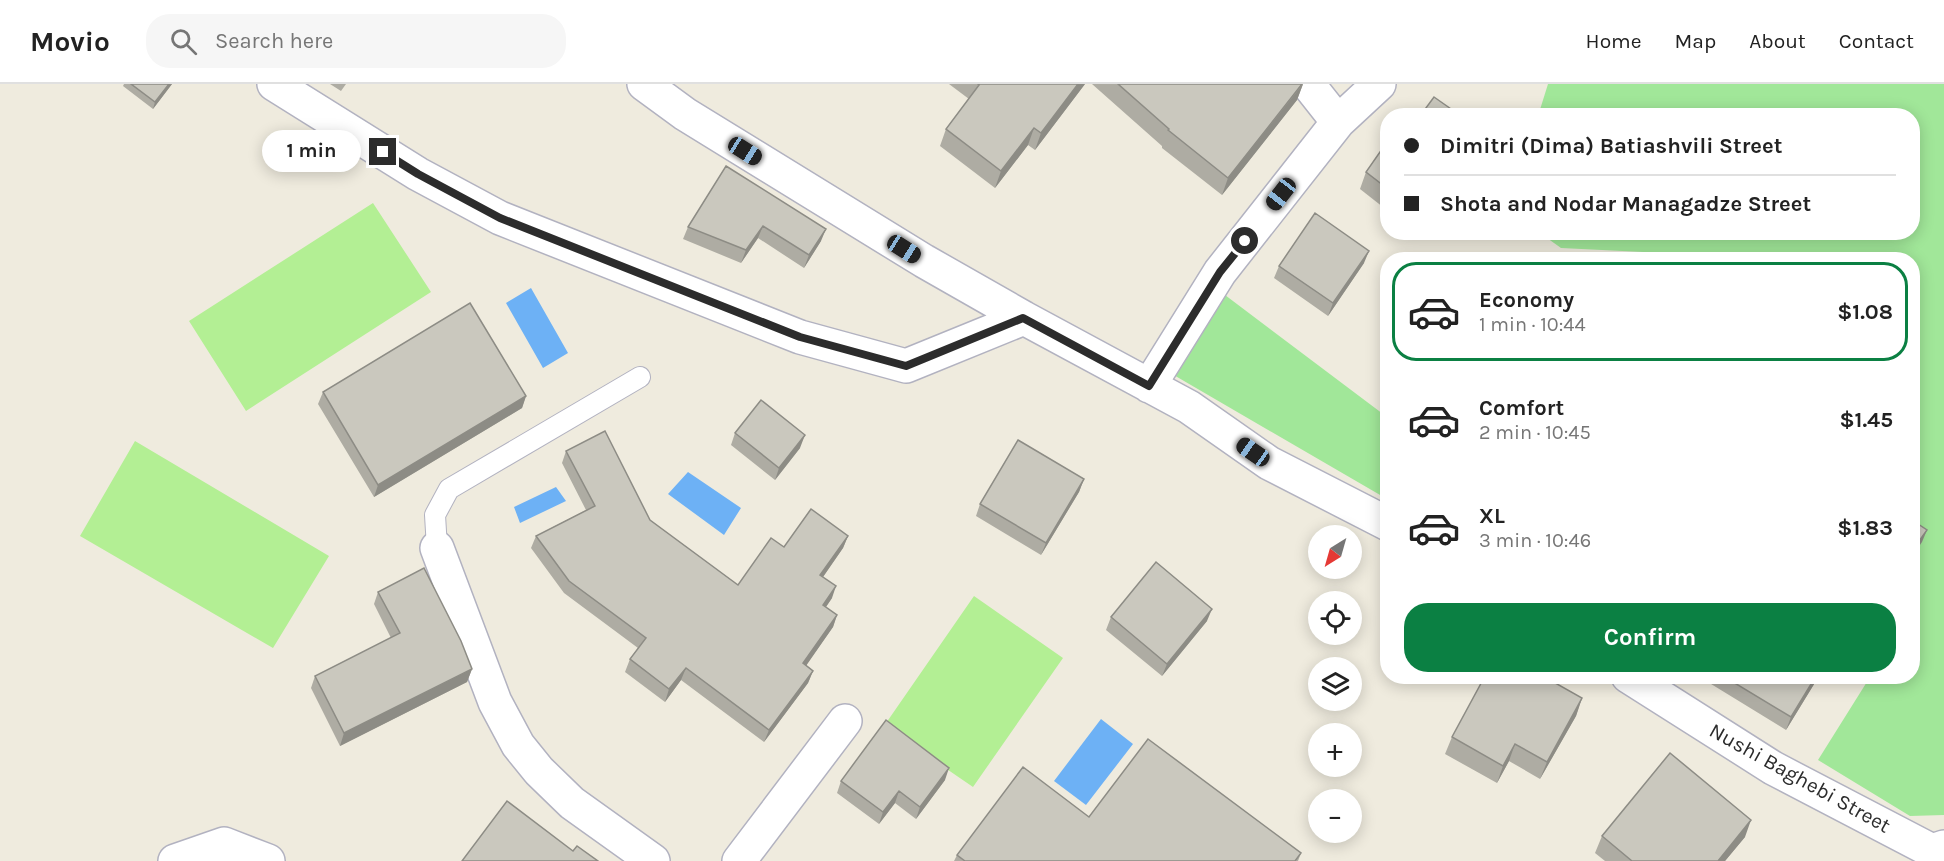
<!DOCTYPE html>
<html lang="en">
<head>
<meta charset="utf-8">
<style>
	:root { --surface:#fff; --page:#f6f6f6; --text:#222; --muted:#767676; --line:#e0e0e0; --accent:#0b8043 }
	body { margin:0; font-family:Karla,sans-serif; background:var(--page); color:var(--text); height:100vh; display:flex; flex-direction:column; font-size:22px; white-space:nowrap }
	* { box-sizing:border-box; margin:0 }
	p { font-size:20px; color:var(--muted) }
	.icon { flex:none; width:33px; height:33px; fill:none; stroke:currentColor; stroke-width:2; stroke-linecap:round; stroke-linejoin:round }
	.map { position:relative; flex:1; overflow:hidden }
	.drawer { position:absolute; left:1380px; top:168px; width:540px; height:432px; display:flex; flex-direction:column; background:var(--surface); border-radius:24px; box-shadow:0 3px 15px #0003 }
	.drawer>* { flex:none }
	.hud { position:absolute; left:1380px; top:24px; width:540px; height:132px; border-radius:24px; box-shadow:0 3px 15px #0003; display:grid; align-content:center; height:132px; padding:0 24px; background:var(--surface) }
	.needle { width:39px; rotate:217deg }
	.buttons { position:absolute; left:1308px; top:441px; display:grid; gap:12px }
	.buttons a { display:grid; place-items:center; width:54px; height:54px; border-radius:50%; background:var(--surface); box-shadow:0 3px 15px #0003; font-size:30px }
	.end { position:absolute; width:27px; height:27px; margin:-14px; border:8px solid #2c2c2c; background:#fff; box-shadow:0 0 0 3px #fff }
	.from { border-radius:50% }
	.bubble { position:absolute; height:42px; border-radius:21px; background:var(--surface); box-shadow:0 3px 15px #0003; font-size:20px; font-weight:700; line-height:42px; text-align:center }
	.car { position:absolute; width:18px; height:36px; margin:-18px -9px; border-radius:8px; box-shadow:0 0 4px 2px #0007; background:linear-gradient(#222 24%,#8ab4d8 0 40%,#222 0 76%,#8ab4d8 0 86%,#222 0) }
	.hud b { display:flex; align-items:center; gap:21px; height:57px; font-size:22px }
	.hud b+b { border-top:2px solid var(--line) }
	.hud i { width:15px; height:15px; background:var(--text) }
	ul { padding:10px 0 0; list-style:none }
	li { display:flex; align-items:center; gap:18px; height:99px; margin:0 12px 9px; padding:0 12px; border:3px solid transparent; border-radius:24px }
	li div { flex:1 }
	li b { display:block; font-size:22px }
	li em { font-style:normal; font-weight:700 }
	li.on { border-color:var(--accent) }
	li>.icon { width:54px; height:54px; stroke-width:1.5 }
	.button { display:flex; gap:12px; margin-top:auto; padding:12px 24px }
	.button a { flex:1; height:69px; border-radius:24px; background:var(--accent); color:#fff; font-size:24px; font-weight:700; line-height:69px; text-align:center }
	header { display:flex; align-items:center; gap:36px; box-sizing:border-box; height:84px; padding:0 30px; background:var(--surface); border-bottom:2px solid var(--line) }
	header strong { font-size:28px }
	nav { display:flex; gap:33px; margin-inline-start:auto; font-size:21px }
	.search { width:420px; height:54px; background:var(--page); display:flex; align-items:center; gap:15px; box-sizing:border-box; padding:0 21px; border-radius:24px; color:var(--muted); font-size:22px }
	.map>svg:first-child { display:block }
</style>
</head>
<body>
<header>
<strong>Movio</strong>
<div class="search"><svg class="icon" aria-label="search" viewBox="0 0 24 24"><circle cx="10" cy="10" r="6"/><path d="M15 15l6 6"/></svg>Search here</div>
<nav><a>Home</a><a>Map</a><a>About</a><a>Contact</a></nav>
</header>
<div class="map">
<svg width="1944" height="777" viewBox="0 0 1944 777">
	<rect width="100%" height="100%" fill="#efebde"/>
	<path fill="#a1e799" d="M1548,0H1944V731L1910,732L1818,676L1870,593L1912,592V176L1691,175L1684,170L1561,164L1540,149L1912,148V32H1538Z
		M1225,211L1387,333V415L1172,290Z"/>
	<path fill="#b3ef94" d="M373,119L431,208L246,327L189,237Z
		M135,357L329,472L273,564L80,452Z
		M974,512L1063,574L973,703L884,642Z"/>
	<path fill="#6db1f5" d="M531,204L568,269L543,284L506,219Z
		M688,388L741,424L724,451L668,410Z
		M556,403L566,417L520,439L514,423Z
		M1101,635L1133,660L1086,721L1054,697Z"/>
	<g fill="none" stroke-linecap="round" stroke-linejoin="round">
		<g stroke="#b2b2c0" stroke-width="22">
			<path id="lane" d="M437,464L435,431L449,405L640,293"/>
		</g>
		<g stroke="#b2b2c0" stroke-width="36">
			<path id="street" d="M274,0L418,90L500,134L800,253L906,282L1024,234
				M644,0L685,30L924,177L1024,234L1189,323L1269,379L1388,440
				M1308,0L1338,38
				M1149,302L1220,188L1338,38L1379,0
				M437,464L495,618L518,661L539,687L572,719L653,777
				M1628,592L1773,684L1932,767L1944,763
				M175,777L224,760L268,777
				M739,777L845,637"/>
		</g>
		<use href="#lane" stroke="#fff" stroke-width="20"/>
		<use href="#street" stroke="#fff" stroke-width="33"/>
	</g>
	<path fill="#aeaca3" d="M124,0H172L153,25L123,2Z
		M330,0H346L341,7Z
		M949,0H1085L1035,66L1028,61L995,104L940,62L946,45L969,15Z
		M1092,0H1303L1297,16L1222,111L1162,64V62Z
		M1387,58L1388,127L1360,105L1366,88Z
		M726,82L821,157L804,184L758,154L741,179L683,155L688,143Z
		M1364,179L1328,232L1274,194L1279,182Z
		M323,308L526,312L522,324L374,413L318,320Z
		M735,349L800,364L775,396L731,361Z
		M566,367L650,436L738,501L784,463L848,452L843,464L823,493L832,514L826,523L837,531L833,543L806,581L813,587L808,599L764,658L681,596L665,618L625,588L630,575L638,564L564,509L531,464L536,452L586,426L562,379Z
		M1084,395L1079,408L1041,471L976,432L980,420Z
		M378,508L472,585L467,598L340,662L311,604L315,592L391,554L374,520Z
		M1111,533L1207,537L1162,592L1106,546Z
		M1698,592H1819L1786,646Z
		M1582,614L1576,632L1540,695L1509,677L1497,699L1445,670L1452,653Z
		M945,696L916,735L895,719L879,740L837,709L841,697Z
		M1089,733L1301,769L1298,777H954L957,771Z
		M1602,752L1745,753L1725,777H1605L1595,769Z"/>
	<path fill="#8d8c85" d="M169,0H172L153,25L155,18Z
		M1078,0H1085L1035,66L1041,49Z
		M1303,0L1297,16L1222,111L1228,94Z
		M1034,44L1028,61L995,104L1001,87Z
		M763,142L758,154L741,179L746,166Z
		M826,145L821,157L804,184L809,171Z
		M1369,167L1364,179L1328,232L1333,219Z
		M526,312L522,324L374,413L378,401Z
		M805,351L800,364L775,396L779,384Z
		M1084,395L1079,408L1041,471L1046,459Z
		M1927,446L1922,458L1912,473V467Z
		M848,452L843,464L816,503L820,491Z
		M836,502L832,514L819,533L823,521Z
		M1212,525L1207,537L1162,592L1167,580Z
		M837,531L833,543L799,592L803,579Z
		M686,584L681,596L665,618L669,605Z
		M472,585L467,598L340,662L344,649Z
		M813,587L808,599L764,658L769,646Z
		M1816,592H1819L1786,646L1791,633Z
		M1582,614L1576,632L1540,695L1547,678Z
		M1515,660L1509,677L1497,699L1503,682Z
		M949,684L945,696L916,735L920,723Z
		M899,707L895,719L879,740L883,728Z
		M1751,736L1745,753L1725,777H1718Z"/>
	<path fill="#cac8be" stroke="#8d8c85" stroke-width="1.5" d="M131,0H169L155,18Z
		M978,0H1078L1041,49L1034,44L1001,87L946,45L979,1Z
		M1118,0H1302L1228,94L1168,46L1169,45Z
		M1434,13L1461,32H1420Z
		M1387,58L1388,59V105L1366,88Z
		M726,82L826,145L809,171L763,142L746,166L688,143Z
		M1315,129L1369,167L1333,219L1279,182Z
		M470,219L526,312L378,401L323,308Z
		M761,316L805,351L779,384L735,349Z
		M605,347L650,436L738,501L771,454L784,463L811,425L848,452L820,491L836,502L823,521L837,531L803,579L813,587L769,646L686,584L669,605L630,575L646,554L569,497L536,452L595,422L566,367Z
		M1018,356L1084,395L1046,459L980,420Z
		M1912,436L1927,446L1912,467Z
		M1156,478L1212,525L1167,580L1111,533Z
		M424,484L461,557L472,585L344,649L315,592L400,549L378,508Z
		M1485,592H1543L1582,614L1547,678L1515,660L1503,682L1452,653Z
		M1723,592H1816L1791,633Z
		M886,636L949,684L920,723L899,707L883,728L841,697Z
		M1148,655L1301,769L1295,777H965L957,771L1023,683L1089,733Z
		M1670,669L1751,736L1718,777H1632L1602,752Z
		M507,717L573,767L577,762L598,777H462Z"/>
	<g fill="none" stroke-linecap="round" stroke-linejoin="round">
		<path stroke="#2c2c2c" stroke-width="8" d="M383,68L418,90L500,134L800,253L906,282L1023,234L1149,302L1220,188L1245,157"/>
	</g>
	<g text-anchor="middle" stroke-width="5" stroke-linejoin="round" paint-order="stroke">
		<g font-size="21" fill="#2c2c2c" stroke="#fff">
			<text transform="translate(1800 694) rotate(29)" y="7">Nushi Baghebi Street</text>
		</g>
	</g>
</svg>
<div class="buttons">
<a><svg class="needle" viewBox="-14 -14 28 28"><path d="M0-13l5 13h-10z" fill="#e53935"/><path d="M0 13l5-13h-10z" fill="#767676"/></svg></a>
<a><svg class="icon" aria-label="locate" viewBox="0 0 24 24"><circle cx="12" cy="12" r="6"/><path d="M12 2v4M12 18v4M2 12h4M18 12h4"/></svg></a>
<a><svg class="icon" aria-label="layers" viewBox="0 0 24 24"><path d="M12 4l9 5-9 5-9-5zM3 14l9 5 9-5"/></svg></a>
<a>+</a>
<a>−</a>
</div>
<i class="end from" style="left:1245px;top:157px"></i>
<i class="end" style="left:383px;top:68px"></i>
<div class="bubble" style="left:262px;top:46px;width:99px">1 min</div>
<i class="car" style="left:745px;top:67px;rotate:122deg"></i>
<i class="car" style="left:1281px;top:110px;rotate:218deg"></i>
<i class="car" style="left:904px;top:165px;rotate:122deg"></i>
<i class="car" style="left:1253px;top:368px;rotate:305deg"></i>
<div class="hud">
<b><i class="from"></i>Dimitri (Dima) Batiashvili Street</b>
<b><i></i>Shota and Nodar Managadze Street</b>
</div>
<section class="drawer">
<ul>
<li class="on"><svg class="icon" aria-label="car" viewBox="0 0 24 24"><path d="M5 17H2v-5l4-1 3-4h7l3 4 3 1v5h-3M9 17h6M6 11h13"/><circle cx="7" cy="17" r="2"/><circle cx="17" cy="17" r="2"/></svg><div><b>Economy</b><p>1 min · 10:44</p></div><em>$1.08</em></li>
<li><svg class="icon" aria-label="car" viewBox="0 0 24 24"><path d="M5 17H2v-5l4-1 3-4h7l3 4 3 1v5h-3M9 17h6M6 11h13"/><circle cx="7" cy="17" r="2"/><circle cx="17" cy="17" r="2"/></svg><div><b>Comfort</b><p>2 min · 10:45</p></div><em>$1.45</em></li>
<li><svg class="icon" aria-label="car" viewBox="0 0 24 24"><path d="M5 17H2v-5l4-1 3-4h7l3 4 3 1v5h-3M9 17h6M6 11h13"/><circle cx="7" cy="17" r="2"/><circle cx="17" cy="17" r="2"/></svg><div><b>XL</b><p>3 min · 10:46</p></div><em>$1.83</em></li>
</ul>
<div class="button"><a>Confirm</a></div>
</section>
</div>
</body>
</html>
